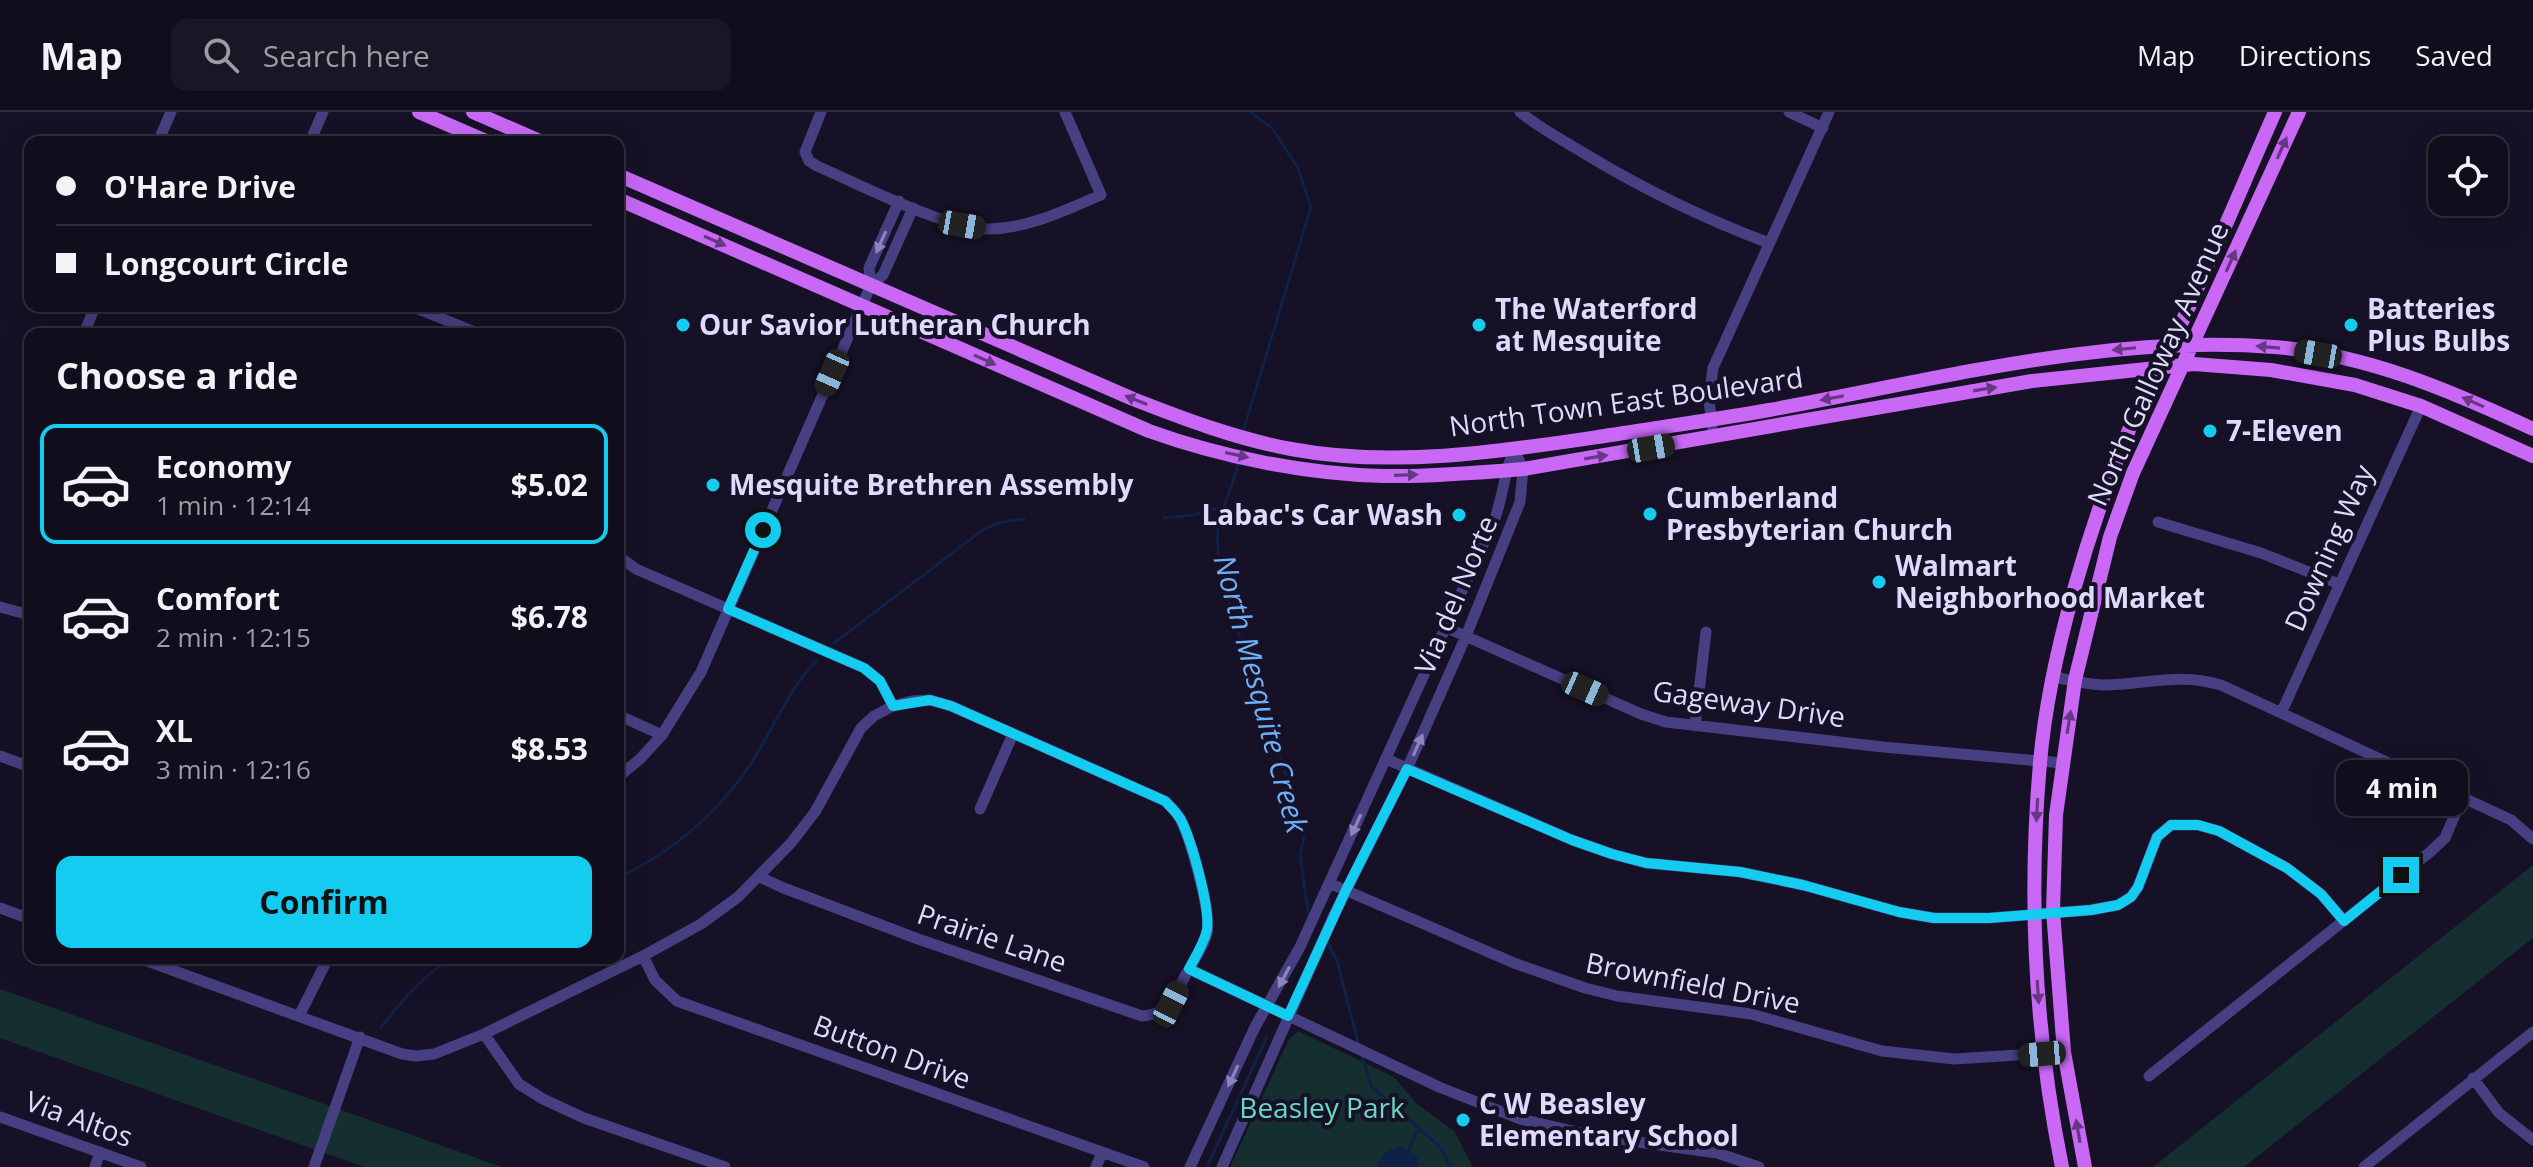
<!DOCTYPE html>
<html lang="en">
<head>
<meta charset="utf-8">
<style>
	:root { --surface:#100d1c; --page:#191625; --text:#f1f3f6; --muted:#9c9ca3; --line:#302d3b; --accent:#13ccef }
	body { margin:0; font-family:"Open Sans",sans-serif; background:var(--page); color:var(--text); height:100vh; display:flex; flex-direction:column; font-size:30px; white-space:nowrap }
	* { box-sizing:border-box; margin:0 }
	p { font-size:26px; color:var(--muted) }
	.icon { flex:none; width:44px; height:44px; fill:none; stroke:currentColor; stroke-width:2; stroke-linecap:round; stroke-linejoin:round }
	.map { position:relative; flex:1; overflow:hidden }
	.drawer { position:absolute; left:24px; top:216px; width:600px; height:636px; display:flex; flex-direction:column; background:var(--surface); border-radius:16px; box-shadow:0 8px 32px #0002,0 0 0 2px var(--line) }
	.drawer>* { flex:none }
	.top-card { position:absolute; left:24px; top:24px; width:600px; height:176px; border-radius:16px; box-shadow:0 8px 32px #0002,0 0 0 2px var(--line); display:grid; align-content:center; height:176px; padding:0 32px; background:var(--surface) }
	.buttons { position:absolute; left:2428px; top:24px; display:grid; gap:16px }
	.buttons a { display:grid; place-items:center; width:80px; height:80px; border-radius:16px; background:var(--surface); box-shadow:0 8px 32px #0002,0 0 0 2px var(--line); font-size:40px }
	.end { position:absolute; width:36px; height:36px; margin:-18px; border:10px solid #13ccef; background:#111; box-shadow:0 0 0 4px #111 }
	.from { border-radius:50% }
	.bubble { position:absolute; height:56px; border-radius:16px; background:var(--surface); box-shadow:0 8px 32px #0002,0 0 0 2px var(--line); font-size:26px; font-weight:700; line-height:56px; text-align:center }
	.car { position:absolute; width:24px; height:48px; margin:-24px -12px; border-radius:10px; box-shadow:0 0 6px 2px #0007; background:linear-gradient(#222 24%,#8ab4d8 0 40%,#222 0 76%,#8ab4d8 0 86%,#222 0) }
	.top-card b { display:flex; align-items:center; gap:28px; height:76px; font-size:30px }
	.top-card b+b { border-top:2px solid var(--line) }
	.top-card i { width:20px; height:20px; background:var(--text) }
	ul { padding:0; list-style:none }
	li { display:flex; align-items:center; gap:24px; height:120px; margin:0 16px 12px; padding:0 16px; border:4px solid transparent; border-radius:16px }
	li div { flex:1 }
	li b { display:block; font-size:30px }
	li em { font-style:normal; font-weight:700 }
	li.on { border-color:var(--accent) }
	li>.icon { width:72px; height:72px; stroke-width:1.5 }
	h2 { padding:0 32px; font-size:36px; line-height:96px }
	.button { display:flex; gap:16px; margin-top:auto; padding:16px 32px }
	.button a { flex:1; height:92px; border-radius:16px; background:var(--accent); color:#111; font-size:32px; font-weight:700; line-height:92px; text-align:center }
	header { display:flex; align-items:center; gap:48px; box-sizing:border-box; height:112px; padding:0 40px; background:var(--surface); border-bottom:2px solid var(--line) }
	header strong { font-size:38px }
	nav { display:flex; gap:44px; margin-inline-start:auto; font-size:28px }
	.search { width:560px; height:72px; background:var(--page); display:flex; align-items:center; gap:20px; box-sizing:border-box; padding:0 28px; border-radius:16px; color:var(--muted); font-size:30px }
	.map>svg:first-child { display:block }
</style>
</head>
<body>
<header>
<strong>Map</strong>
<div class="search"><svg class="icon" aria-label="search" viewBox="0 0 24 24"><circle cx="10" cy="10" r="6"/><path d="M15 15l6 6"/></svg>Search here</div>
<nav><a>Map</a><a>Directions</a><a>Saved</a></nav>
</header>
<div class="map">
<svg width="2533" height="1055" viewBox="0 0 2533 1055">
	<rect width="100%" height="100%" fill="#161126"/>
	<path fill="#152f30" d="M2533,753V826L2244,1055H2153Z
		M0,877L502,1055H364L0,926Z
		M1298,919L1394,965L1417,992L1454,1019L1473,1055H1230L1289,927Z"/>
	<path fill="#102147" d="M1399,1034L1417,1043L1419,1055H1377L1384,1041Z"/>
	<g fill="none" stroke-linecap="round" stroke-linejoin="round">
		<path stroke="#102147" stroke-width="3" d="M1243,320L1311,95L1298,56L1272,16L1250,0
			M1238,351C1234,372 1224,390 1219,410C1208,461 1259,573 1278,624V638L1305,720L1300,744L1308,799L1311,804
			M1164,406L1193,403L1223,395
			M834,531L984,417L1002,410L1024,407
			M618,766C676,738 724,697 758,640C778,607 789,577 817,548
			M1326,828L1337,849L1359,934
			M381,915C403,889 423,861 454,846
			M1361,942L1372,975L1439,1034L1451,1055
			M1409,1037L1419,1016
			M1207,1055L1267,925"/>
		<path stroke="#464082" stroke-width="11" d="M821,0L805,40L809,49L817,54C859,72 947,118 990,117C1030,116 1065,98 1101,83L1065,0
			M1520,0C1541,17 1564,29 1587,43C1645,78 1705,107 1769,131
			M1789,0L1823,16
			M158,30L171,0
			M310,30L323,0
			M871,173L869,156L899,89
			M411,194L480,222
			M84,222L95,194
			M1712,314L1709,288L1713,256L1829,0
			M2158,410L2261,441L2339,472
			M618,444L636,457L864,556L880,569L893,594
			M0,495L30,503
			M1445,515L1641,602L1666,610L1883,635L2063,651
			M2054,565C2070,568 2087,573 2103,573C2145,573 2178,560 2221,573L2511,708L2533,727
			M2282,599L2421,294
			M618,603L662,623
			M1695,614L1706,520
			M0,644L30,655
			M1386,647L1572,728L1612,742L1646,751L1740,760L1803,773L1899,800L1934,806H1989L2091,798L2118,793L2131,785L2138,775L2157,725L2171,713H2198L2219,719L2287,756L2321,782L2344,809
			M618,665L640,647L662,623L701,560L871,173L883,163L913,96
			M980,697L1013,622
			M1329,771L1514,851L1585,876L1617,884L1751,902L1882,939L1954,947L2064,940
			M0,796L30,807
			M643,844L655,868L677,889L1144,1055
			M139,846L402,942L416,944L434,942L484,922L643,844L701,812L738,785L791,731L815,700L861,616L874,604L893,594L912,589L930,588L951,594L1165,689C1171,695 1177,700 1181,708C1190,727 1212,802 1207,822C1203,837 1191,852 1184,866C1174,887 1168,902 1142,904L918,827L781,775L760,765
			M1189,857L1439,975L1520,1007L1595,1024L1717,1041L1759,1055
			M299,904L328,846
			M484,922L519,972L543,987L584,1006L725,1055
			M2149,964L2430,740L2445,726L2462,686
			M2473,966L2499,1001L2533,1028
			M0,1005L141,1055
			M95,1055L100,1040
			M314,1055L360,925
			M1096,1055L1102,1041
			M1190,1055L1255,915L1300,835L1494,409C1503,385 1504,361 1514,337
			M1222,1055L1334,803L1407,657L1466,524L1520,390L1523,357L1514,337
			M2364,1055L2533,920"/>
		<path stroke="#c868f5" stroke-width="14" d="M419,0L488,30
			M473,0L542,30
			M618,63L1133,287C1184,307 1237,327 1291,337C1392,356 1498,340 1598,325C1655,316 1713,308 1769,298C1936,268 2104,222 2274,235C2366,242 2451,279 2533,317
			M618,87L1149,319C1221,345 1306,362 1383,364C1429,365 1477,361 1523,357L2032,269L2194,252L2271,258L2355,273L2421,294L2533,344
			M2062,1055C2035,922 2028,787 2040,651C2049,545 2090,412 2131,313C2145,280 2163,248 2179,216C2213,145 2243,72 2275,0
			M2085,1055L2064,940L2053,799L2056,703L2075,568L2110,425L2133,361L2299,0"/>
	</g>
	<defs><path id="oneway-solid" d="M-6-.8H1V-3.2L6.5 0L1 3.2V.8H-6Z" transform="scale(2)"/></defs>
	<g fill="#663883">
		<use href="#oneway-solid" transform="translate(2282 36) rotate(-66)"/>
		<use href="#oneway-solid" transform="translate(715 129) rotate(24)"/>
		<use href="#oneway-solid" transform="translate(2231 149) rotate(-66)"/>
		<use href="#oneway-solid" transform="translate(2268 235) rotate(-175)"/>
		<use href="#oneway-solid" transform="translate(2124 237) rotate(174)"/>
		<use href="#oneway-solid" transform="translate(985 248) rotate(24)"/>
		<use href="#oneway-solid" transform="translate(1985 277) rotate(-9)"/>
		<use href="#oneway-solid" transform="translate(1832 286) rotate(169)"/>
		<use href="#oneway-solid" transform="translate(1136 288) rotate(-158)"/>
		<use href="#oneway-solid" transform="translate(2473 290) rotate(-156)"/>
		<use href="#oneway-solid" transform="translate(1237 343) rotate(12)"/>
		<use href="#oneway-solid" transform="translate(1596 345) rotate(-9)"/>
		<use href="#oneway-solid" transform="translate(1406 363) rotate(-2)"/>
		<use href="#oneway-solid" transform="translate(2069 610) rotate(-81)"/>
		<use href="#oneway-solid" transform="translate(2037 698) rotate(93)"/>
		<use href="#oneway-solid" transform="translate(2038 880) rotate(86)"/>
		<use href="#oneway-solid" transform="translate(2078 1019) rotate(-100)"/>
	</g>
	<g fill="#8b85b9">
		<use href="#oneway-solid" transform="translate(881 130) rotate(114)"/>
		<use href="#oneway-solid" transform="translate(1418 633) rotate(-66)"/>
		<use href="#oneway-solid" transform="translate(1356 713) rotate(115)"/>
		<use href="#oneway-solid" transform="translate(1284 865) rotate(118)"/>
		<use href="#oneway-solid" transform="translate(1233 964) rotate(115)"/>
	</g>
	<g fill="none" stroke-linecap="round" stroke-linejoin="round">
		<path stroke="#13ccef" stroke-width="10" d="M763,418L728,497L864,556L880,569L893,594L930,588L951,594L1165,689C1171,695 1177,701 1181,708C1192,730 1210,794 1207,817C1205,830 1195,845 1189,857L1288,904L1346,778L1407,657L1572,728L1612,742L1646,751L1740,760L1803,773L1899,800L1934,806H1989L2091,798L2118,793L2131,785L2138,775L2157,725L2171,713H2198L2219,719L2287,756L2321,782L2344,809L2401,763"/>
	</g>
	<g fill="#13ccef" stroke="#161126" stroke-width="3">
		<circle cx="683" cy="213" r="8"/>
		<circle cx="1479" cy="213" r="8"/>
		<circle cx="2351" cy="213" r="8"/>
		<circle cx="2210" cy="319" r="8"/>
		<circle cx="713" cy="373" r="8"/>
		<circle cx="1650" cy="402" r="8"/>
		<circle cx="1459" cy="403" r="8"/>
		<circle cx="1879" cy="470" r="8"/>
		<circle cx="1463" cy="1008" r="8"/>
	</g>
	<g text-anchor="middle" stroke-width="8" stroke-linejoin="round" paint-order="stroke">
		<g font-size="28" font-weight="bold" fill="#dfd9fc" stroke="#161126" text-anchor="start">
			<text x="1495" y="207">The Waterford<tspan x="1495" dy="32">at Mesquite</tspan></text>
			<text x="2367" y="207">Batteries<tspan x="2367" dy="32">Plus Bulbs</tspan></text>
			<text x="699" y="223">Our Savior Lutheran Church</text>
			<text x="2226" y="329">7-Eleven</text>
			<text x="729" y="383">Mesquite Brethren Assembly</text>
			<text x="1666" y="396">Cumberland<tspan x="1666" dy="32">Presbyterian Church</tspan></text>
			<text x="1443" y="413" text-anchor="end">Labac's Car Wash</text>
			<text x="1895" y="464">Walmart<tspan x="1895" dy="32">Neighborhood Market</tspan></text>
			<text x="1479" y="1002">C W Beasley<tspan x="1479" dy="32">Elementary School</tspan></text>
		</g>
		<g font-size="28" fill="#dfd9fc" stroke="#161126">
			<text transform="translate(2158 252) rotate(-66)" y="10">North Galloway Avenue</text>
			<text transform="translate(1626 290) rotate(-8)" y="10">North Town East Boulevard</text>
			<text transform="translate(2329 436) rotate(-66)" y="10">Downing Way</text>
			<text transform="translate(1456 483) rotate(-67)" y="10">Via del Norte</text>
			<text transform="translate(1749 592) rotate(8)" y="10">Gageway Drive</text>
			<text transform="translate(992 826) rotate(19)" y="10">Prairie Lane</text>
			<text transform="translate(1693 871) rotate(11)" y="10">Brownfield Drive</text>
			<text transform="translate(892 940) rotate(20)" y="10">Button Drive</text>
			<text transform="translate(79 1007) rotate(20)" y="10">Via Altos</text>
		</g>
		<g font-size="28" fill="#69d8c3" stroke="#161126">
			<text x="1322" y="1006">Beasley Park</text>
		</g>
		<g font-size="30" font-style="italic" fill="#6eaff5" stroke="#161126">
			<text transform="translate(1260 582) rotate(75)" y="10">North Mesquite Creek</text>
		</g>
	</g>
</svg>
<div class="buttons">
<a><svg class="icon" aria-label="locate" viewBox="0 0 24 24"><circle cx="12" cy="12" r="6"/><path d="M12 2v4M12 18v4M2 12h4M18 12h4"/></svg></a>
</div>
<i class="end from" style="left:763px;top:418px"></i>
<i class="end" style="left:2401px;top:763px"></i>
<div class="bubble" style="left:2336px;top:648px;width:132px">4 min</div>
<i class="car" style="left:962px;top:113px;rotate:100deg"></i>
<i class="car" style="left:2318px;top:242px;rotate:280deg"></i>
<i class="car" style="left:832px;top:261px;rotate:204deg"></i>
<i class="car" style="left:1651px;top:336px;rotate:80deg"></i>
<i class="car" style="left:1585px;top:577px;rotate:114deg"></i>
<i class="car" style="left:1171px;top:892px;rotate:27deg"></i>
<i class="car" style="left:2042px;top:942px;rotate:265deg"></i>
<div class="top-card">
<b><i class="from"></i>O'Hare Drive</b>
<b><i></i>Longcourt Circle</b>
</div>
<section class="drawer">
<h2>Choose a ride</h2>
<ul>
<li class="on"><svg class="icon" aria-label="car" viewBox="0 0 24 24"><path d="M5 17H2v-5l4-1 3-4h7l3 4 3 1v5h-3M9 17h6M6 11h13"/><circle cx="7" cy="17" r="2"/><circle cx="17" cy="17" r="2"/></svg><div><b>Economy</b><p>1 min · 12:14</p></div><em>$5.02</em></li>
<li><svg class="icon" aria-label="car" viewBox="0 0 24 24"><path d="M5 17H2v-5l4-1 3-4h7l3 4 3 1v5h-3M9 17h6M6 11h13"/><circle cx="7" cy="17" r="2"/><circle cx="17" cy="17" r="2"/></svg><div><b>Comfort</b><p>2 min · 12:15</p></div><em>$6.78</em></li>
<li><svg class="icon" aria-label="car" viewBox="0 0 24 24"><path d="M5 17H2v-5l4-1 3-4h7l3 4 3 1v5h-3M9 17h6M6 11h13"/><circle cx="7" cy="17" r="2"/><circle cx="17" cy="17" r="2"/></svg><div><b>XL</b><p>3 min · 12:16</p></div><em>$8.53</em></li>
</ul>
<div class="button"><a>Confirm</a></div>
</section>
</div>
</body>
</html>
